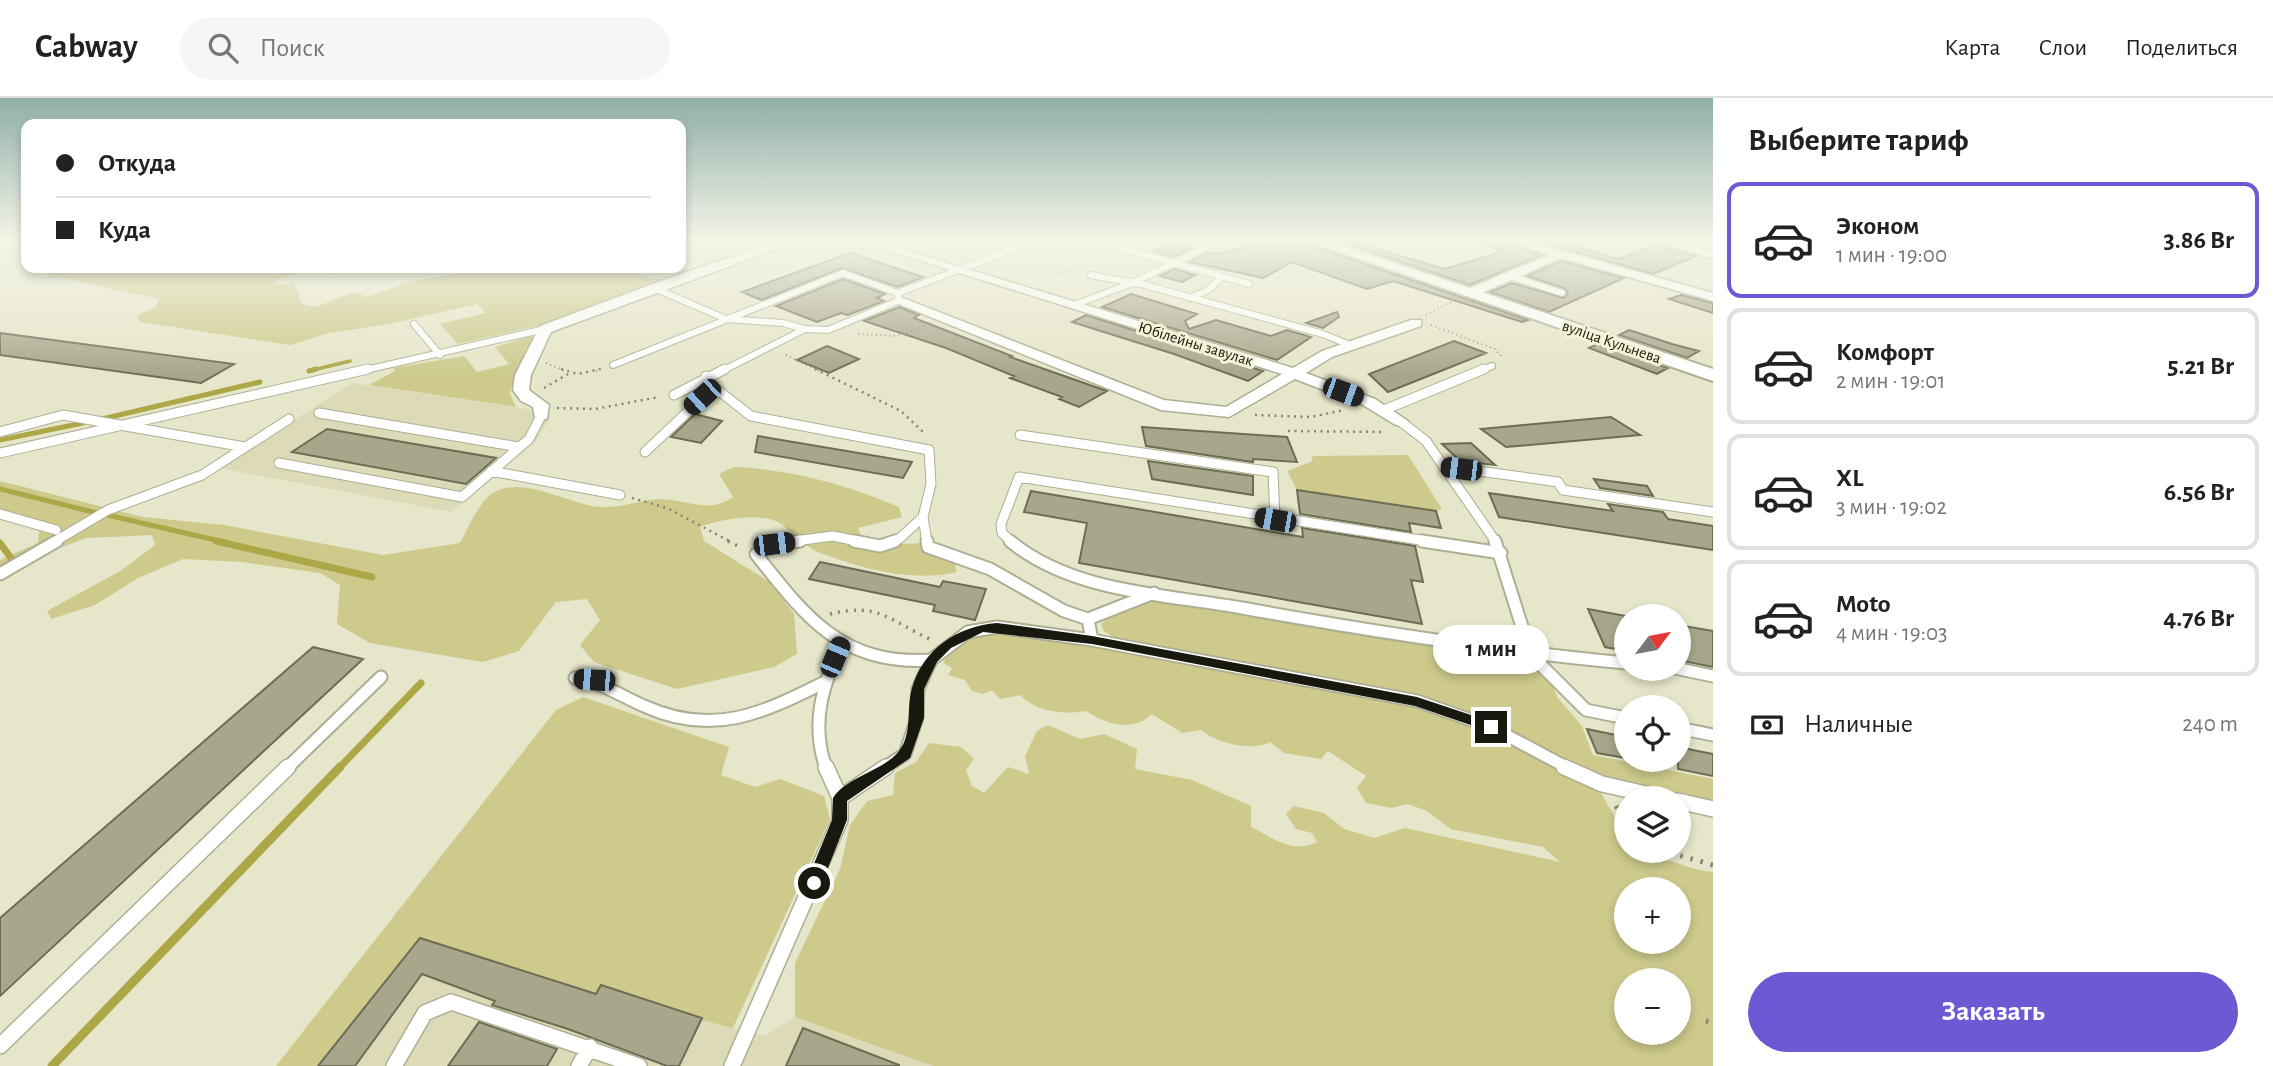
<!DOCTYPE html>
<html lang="ru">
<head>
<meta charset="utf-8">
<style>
	:root { --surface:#fff; --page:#f6f6f6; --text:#222; --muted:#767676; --line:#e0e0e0; --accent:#6c5ad4 }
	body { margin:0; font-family:"Alegreya Sans",sans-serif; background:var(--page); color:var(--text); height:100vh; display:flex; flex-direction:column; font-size:26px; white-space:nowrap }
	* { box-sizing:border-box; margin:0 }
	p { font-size:23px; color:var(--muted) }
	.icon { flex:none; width:38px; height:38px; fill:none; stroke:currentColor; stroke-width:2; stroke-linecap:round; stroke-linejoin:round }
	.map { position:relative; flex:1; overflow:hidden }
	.side { display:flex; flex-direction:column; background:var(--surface); width:560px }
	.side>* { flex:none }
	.top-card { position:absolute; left:21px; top:21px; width:665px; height:154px; border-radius:14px; box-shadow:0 4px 10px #0003; display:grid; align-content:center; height:154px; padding:0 35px; background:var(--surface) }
	.needle { width:46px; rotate:58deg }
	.buttons { position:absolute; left:1614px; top:506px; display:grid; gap:14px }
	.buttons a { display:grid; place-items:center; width:77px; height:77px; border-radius:50%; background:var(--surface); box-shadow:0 4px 10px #0003; font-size:35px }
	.end { position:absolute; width:32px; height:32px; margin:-16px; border:9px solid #19180e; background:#fff; box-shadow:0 0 0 4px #fff }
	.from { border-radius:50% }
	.bubble { position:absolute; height:49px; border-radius:24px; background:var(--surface); box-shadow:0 4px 10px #0003; font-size:23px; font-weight:700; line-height:49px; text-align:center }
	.car { position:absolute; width:21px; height:42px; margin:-21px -10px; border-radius:9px; box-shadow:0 0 5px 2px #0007; background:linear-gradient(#222 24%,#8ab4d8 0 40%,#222 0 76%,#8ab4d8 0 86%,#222 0) }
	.top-card b { display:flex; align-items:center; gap:24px; height:66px; font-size:26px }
	.top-card b+b { border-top:2px solid var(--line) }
	.top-card i { width:18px; height:18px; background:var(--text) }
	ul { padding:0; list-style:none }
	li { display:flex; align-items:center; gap:21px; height:116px; margin:0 14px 10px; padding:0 21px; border:4px solid var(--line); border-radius:14px }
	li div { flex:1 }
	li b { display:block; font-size:26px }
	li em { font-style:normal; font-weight:700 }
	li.selected { border-color:var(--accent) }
	li>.icon { width:63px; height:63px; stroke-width:1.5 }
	h2 { padding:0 35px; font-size:32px; line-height:84px }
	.pay { display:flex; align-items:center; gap:18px; height:77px; padding:0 35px; font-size:26px }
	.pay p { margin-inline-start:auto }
	.action { display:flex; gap:14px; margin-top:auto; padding:14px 35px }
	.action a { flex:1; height:80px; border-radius:42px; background:var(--accent); color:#fff; font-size:28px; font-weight:700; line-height:80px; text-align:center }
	header { display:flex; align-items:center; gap:42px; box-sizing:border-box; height:98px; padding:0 35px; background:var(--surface); border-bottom:2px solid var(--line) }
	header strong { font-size:33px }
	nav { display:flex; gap:38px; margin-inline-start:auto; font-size:24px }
	.search { width:490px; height:63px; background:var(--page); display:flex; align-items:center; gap:18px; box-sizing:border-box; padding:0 24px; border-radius:38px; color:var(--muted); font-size:26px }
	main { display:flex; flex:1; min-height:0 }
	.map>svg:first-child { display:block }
</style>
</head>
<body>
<header>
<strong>Cabway</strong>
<div class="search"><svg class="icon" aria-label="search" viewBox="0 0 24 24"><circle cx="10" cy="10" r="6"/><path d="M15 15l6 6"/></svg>Поиск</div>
<nav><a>Карта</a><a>Слои</a><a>Поделиться</a></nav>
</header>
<main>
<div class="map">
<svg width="1713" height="968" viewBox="0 0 1713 968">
	<rect width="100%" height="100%" fill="#e6e6ca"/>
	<path fill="#dcdab7" d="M352,285L547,314L550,319L537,342L452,414L219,370Z
		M412,850L765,938L795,919L933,968H324Z"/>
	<path fill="#cdca8c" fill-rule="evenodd" d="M56,170H356L335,176L309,172L277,182L276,187L294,185L302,206L315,209L355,194L367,199L412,183L486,170H621L660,182L545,226L458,246L440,226L486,215L477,206L389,226L329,235L290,247L140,224L137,217L156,209L159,201L58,179L44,181Z
		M534,237L514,279L510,296L516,309L369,287L395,273L393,270L464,258L477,274L509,266L495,249Z
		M1408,357L1442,411L1436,413L1297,392L1287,373L1311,364L1313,358Z
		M734,369C789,371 849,387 899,409L902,419L858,430L865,448L922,445L953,461L957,474C912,485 858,470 816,453C802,447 791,432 778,424C760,414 718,422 700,429L704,443L768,483L794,516L797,556L774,569L677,591L594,564L580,547L600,522L587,501L556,504L519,553L483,564L370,545L337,526L340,487L320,475L242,464L183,461L138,480L95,507L51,521L47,513L122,472L155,447L152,437L87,440L42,456L0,482V462L38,445L40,425L0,413V383L143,419L224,427L383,457L460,445C468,431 476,410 488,399C518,372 569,408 602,409C626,410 647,398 671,402C695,405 711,414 733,399L719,376Z
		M1152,499L1523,561L1536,569L1553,586L1557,599L1582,628L1593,657L1713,681V706L1597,678L1500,628L1461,611L1417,598L1113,539L1104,533L1101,526L1107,521Z
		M996,532L1098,547L1106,552L1419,609L1489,633L1561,674L1598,690L1626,738V752C1656,753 1682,771 1713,774V968H933L795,919V865L840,771L850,727L867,703L893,697L895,675L916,664L929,645L961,649L974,661L966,672L972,688L984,695L1008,669L1029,676L1025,658L1037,633L1048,627L1080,641L1104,636L1137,651L1135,671L1192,682L1251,708V729C1273,740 1293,756 1317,744L1312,735L1296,731L1286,716L1294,708L1324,715L1344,731L1374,740L1405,730L1560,764L1543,749L1451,731L1425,712L1407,706L1392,710L1366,705L1357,690L1366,678L1328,653L1321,661L1284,655L1270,644C1252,654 1216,645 1201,632L1182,635L1152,616C1132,635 1106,626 1086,613C1061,617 1038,614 1020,597L1000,601L992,592L983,596L972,593L965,582L948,577L952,570L943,565C956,540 969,537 996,532ZM1626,791H1678V844H1626ZM1626,882H1678V934H1626Z
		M583,599L729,649L721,677L755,689L780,681L824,698L830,721L733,930L412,850L324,968H276L556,612Z"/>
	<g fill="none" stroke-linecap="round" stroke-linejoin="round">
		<path stroke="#ada747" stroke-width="3.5" d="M309,273L350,263"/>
		<path stroke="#ada747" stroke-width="5" d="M309,273L316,271
			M102,321L260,284
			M0,342L83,325
			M0,391L97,415
			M107,417L224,444"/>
		<path stroke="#ada747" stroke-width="7" d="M216,443L372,479
			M0,445L11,460
			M339,670L421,585"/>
		<path stroke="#ada747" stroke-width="9" d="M52,968L340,669"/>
	</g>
	<path fill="#a8a78c" stroke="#6e6d54" stroke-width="2" d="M1273,142H1289L1318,150L1528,222L1522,224L1393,183L1367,191L1292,164L1263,180L1190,164L1209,154L1218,156Z
		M1345,142L1445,171L1504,153L1484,147L1485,142H1503L1542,157L1470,187L1339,143Z
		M1535,142H1553L1619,161L1656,147L1696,158L1653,176Z
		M1171,144L1189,149L1192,150L1173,159L1153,153Z
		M850,155L923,179L898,189L842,170L761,202L742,194Z
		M1561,163L1624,180L1549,214L1490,194L1512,185L1564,200L1568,195L1564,190L1527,178Z
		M1174,171L1195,177L1182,184L1160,178Z
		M843,181L885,196L877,200L884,203L848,217L841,215L817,224L776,208Z
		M1131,196L1197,216L1185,223L1189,231L1216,222L1271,238L1287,232L1311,239L1277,262L1102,209Z
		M1681,197L1713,205V215L1669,201Z
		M899,209L919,217L914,220L1012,258L1010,259L1107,293L1079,309L1059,301L1062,299L1010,280L1014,278L946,250L864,223Z
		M1337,214L1339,219L1323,230L1306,225Z
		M1086,217L1263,273L1248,283L1174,256L1072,224Z
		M1629,232L1672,246L1699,253L1687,260L1619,237Z
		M0,235L234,266L201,285L0,257Z
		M1454,243L1486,255L1388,294L1369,276Z
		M1597,246L1668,270L1657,276L1589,250Z
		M827,248L859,261L829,275L797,262Z
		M695,316L722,323L701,345L671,339Z
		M1611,319L1640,337L1506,349L1481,331Z
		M1142,329L1287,339L1297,364L1253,361V364L1146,348Z
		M327,331L496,360L466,386L292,354Z
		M758,338L912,364L903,380L755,354Z
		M1471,345L1495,367L1460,363L1442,346Z
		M1148,363L1253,378V397L1152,381Z
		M1594,381L1647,388L1653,398L1600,390Z
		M1297,392L1436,413L1441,430L1409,425L1411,434L1300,416Z
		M1031,393L1303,439L1302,430L1415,448L1423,484L1411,482L1422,526L1079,465L1087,425L1024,414Z
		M1489,395L1613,413L1608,406L1663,414L1668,421L1713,428V452L1499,419Z
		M820,464L940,489L943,483L986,491L975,522L933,513L935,507L809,481Z
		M1588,511L1626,518V553L1605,549Z
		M1678,527L1713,533V569L1678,562Z
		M313,549L363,561L0,898V820Z
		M1587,631L1626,639V660L1597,655Z
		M1678,649L1713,656V678L1678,671Z
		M420,840L596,896L601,887L702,920L679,968H667L568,931L492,907L495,903L422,876L355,968H318Z
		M479,924L557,951L547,968H448Z
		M803,930L899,967V968H786Z"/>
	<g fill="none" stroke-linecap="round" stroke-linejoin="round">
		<g stroke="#afae94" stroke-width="8">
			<path id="service-far3" d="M1091,142L1249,186
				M1091,177L1145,187L1323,236L1350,247
				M1510,178L1562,195
				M654,190L726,221L783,225L805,231
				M1190,200L1208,192L1221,180L1218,176
				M1074,207L1130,186L1205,150L1188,142
				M414,226L440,257
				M613,267L843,175L898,195L1037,142
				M361,273L545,231
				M722,273L805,231L828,232L898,203V195
				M1480,273L1492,268"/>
		</g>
		<g stroke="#afae94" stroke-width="11">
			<path id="service-far2" d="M706,278L714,289L751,318L929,352L931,386L923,419L927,444
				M674,297L725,271
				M1384,312L1484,271
				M319,315L519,349
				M1400,323L1426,343L1496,444
				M0,334L63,317L245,349
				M1020,337L1273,374L1275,422
				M645,354L714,289
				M0,355L368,271
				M279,365L462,399L529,341L541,318
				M1443,368L1558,384L1563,392L1713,414
				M491,373L620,397
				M0,416L56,432
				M54,444L108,412L202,377L289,321
				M787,444L833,438L862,444
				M890,444L899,441L923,419
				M1012,444L1002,435L1001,426L1019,379L1433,444"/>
		</g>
		<g stroke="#afae94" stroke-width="15">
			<path id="service-far1" d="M800,443L774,446L756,456C806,520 843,568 931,562
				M854,443L880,448L895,443
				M927,443L928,449L990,471L1064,513L1088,521
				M1010,443C1073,495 1165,496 1242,510C1369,533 1497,553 1626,565
				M1422,443L1501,455
				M1495,443L1531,557L1586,612L1626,620
				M0,476L57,443
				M1092,542L1088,521L1154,495
				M1675,570L1713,578
				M575,580C601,584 621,598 644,608C712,639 761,616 823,585
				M1678,630L1713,637
				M287,670L381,579
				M826,670C810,625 823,588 841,545
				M884,670L905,656L917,620L918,591L931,562L968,534L997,529L1092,542L1417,603L1491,629L1568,670"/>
		</g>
		<g stroke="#afae94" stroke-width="18">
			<path id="service" d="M826,669L840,700
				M1564,669L1602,686L1664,700
				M1678,703L1713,711
				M0,948L288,669
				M394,968L425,915L451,904L639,968
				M579,968L590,949
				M732,968L840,722V700L886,669"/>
		</g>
		<g stroke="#afae94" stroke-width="3">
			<path id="minor" d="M784,142H801L551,234L531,277L529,292L549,307L547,321H535L533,309L521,303L513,292L515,277L540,228L677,177Z
				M854,142H872L1293,270L1322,253L1411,222H1421V228L1332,259L1306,275L1375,301L1408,323L1400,328L1394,326L1363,307L1295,281L1229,319L1161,312L891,203L903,200L1164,302L1226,309L1282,276Z
				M1505,142H1524L1713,195V203L1561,160L1475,198H1465V192L1549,157Z
				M1655,142H1674L1713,153V161Z"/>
		</g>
		<g stroke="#afae94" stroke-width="4">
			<path id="tertiary" d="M1304,142H1326L1713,271V283Z"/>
		</g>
		<path stroke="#878773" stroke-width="2" stroke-dasharray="1 3.5" stroke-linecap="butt" d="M1046,182L1082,166
			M1426,217L1451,204
			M1431,227L1495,251L1501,258
			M1201,230L1215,222
			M858,236L898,238L925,228
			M1250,246L1267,235
			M786,257L819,273
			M546,265L565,273
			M596,273L601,271"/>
		<path stroke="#878773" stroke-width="2.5" stroke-dasharray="2 4.5" stroke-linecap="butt" d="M561,271L578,276L600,271
			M815,271L901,313L924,335
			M544,290L568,276
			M557,310L595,311L659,299
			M1255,317L1311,319L1344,312
			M1288,333L1385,334
			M632,400L667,410L731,444"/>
		<path stroke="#878773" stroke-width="3.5" stroke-dasharray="2 6" stroke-linecap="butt" d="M728,443L742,450
			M830,516C881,504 889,523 932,542"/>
		<path stroke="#878773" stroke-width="5" stroke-dasharray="2.5 8" stroke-linecap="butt" d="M1616,708L1626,725
			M1660,752L1713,767
			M1706,923L1713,925"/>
		<use href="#service-far3" stroke="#fff" stroke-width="6"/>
		<use href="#service-far2" stroke="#fff" stroke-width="9"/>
		<use href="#service-far1" stroke="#fff" stroke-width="11"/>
		<use href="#service" stroke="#fff" stroke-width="15"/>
		<use href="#minor" fill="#fff" fill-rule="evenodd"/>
		<use href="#tertiary" fill="#fff" fill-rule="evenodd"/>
	</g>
	<linearGradient id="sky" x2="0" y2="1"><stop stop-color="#90afa8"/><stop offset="0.51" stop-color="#f4f4e7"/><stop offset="1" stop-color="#f4f4e7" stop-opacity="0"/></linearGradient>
	<rect width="1713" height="278" fill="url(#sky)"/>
	<path fill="#19180e" d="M997,525L1092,538L1417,599L1495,625L1497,629L1491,634L1415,608L1092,546L983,534L951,550L937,564L924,591V620L910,660L847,703V722L822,785L820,790H809L806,785L832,722L833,700C846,679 885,672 899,653C913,635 906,609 912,590C923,551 958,528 997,525Z"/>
	<g text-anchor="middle" stroke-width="6" stroke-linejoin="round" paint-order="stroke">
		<g font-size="16" fill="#19180e" stroke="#f4f3d7">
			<text transform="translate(1612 243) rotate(19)" y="6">вуліца Кульнева</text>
			<text transform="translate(1196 245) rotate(17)" y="6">Юбілейны завулак</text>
		</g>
	</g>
</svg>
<div class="buttons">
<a><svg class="needle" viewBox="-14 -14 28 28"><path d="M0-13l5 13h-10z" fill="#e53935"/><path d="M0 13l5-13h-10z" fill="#767676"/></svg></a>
<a><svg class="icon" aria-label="locate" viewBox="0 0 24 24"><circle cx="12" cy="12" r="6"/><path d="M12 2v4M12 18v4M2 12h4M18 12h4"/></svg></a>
<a><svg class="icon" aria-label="layers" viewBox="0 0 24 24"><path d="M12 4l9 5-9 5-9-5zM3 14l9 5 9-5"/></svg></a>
<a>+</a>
<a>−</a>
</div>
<i class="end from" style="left:814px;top:785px"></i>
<i class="end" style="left:1491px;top:629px"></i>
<div class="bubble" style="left:1433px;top:527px;width:116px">1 мин</div>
<i class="car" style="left:1343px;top:294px;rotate:110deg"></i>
<i class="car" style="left:702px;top:299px;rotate:228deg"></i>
<i class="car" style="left:1461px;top:371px;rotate:277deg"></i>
<i class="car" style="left:1275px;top:422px;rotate:280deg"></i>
<i class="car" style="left:774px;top:446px;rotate:83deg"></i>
<i class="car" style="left:835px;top:559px;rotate:23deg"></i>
<i class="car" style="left:594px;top:582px;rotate:274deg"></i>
<div class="top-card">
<b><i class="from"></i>Откуда</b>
<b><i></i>Куда</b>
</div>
</div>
<section class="side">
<h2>Выберите тариф</h2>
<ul>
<li class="selected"><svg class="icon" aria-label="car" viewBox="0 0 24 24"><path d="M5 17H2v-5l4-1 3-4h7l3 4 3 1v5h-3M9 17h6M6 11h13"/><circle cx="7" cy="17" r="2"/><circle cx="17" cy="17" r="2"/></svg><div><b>Эконом</b><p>1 мин · 19:00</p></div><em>3.86 Br</em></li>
<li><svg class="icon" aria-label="car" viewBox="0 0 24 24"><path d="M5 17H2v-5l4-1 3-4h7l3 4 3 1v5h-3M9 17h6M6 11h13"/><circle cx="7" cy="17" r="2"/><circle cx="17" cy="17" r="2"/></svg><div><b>Комфорт</b><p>2 мин · 19:01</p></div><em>5.21 Br</em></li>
<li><svg class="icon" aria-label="car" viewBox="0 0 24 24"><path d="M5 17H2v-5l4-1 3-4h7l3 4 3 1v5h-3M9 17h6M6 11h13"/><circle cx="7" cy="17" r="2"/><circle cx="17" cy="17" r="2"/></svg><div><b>XL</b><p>3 мин · 19:02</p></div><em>6.56 Br</em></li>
<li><svg class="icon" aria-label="car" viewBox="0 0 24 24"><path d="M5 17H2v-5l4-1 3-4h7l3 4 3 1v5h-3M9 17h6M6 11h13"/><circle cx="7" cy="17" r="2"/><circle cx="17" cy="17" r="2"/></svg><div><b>Moto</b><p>4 мин · 19:03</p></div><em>4.76 Br</em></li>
</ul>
<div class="pay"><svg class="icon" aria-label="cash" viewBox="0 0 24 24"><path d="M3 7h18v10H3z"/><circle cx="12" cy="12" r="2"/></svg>Наличные<p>240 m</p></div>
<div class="action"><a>Заказать</a></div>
</section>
</main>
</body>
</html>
